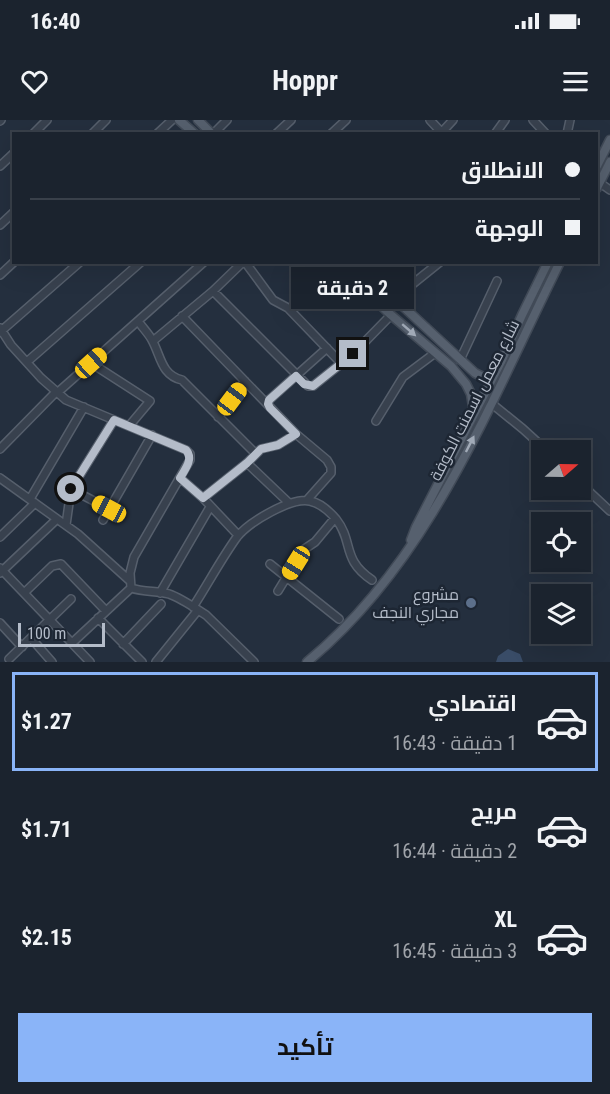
<!DOCTYPE html>
<html lang="ar">
<head>
<meta charset="utf-8">
<style>
	:root { --surface:#1b232e; --page:#242b36; --text:#f1f3f6; --muted:#a0a4aa; --line:#39404a; --accent:#8ab4f8 }
	body { margin:0; font-family:"Roboto Condensed",Cairo,sans-serif; background:var(--page); color:var(--text); direction:rtl; height:100vh; display:flex; flex-direction:column; font-size:22px; white-space:nowrap }
	* { box-sizing:border-box; margin:0 }
	p { font-size:20px; color:var(--muted) }
	.icon { flex:none; width:33px; height:33px; fill:none; stroke:currentColor; stroke-width:2; stroke-linecap:round; stroke-linejoin:round }
	.map { position:relative; height:542px; overflow:hidden; direction:ltr }
	.details { display:flex; flex-direction:column; background:var(--surface); flex:1 }
	.details>* { flex:none }
	.top-card { position:absolute; left:12px; top:12px; width:586px; height:132px; border-radius:0px; box-shadow:0 6px 24px #0002,0 0 0 2px var(--line); direction:rtl; display:grid; align-content:center; height:132px; padding:0 18px; background:var(--surface) }
	.needle { width:39px; rotate:70deg }
	.fabs { position:absolute; left:531px; top:320px; display:grid; gap:12px }
	.fabs a { display:grid; place-items:center; width:60px; height:60px; border-radius:0px; background:var(--surface); box-shadow:0 6px 24px #0002,0 0 0 2px var(--line); font-size:30px }
	.scale { position:absolute; left:18px; bottom:15px; width:87px; box-sizing:border-box; padding-left:6px; border:3px solid #b4bcc9; border-top:0; font-size:16px; line-height:21px; white-space:nowrap; color:#b4bcc9; -webkit-text-stroke:4px #1d2633; paint-order:stroke }
	.end { position:absolute; width:27px; height:27px; margin:-14px; border:8px solid #b4bcc9; background:#111; box-shadow:0 0 0 3px #111 }
	.from { border-radius:50% }
	.bubble { position:absolute; height:42px; border-radius:0px; background:var(--surface); box-shadow:0 6px 24px #0002,0 0 0 2px var(--line); font-size:20px; font-weight:700; line-height:42px; text-align:center; direction:rtl }
	.car { position:absolute; width:18px; height:36px; margin:-18px -9px; border-radius:8px; box-shadow:0 0 4px 2px #0007; background:linear-gradient(#f5c518 24%,#345 0 40%,#f5c518 0 76%,#345 0 86%,#f5c518 0) }
	.top-card b { display:flex; align-items:center; gap:21px; height:57px; font-size:22px }
	.top-card b+b { border-top:2px solid var(--line) }
	.top-card i { width:15px; height:15px; background:var(--text) }
	ul { padding:10px 0 0; list-style:none }
	li { display:flex; align-items:center; gap:18px; height:99px; margin:0 12px 9px; padding:0 6px; border:3px solid transparent; border-radius:0px }
	li div { flex:1 }
	li b { display:block; font-size:22px }
	li em { font-style:normal; font-weight:700 }
	li.on { border-color:var(--accent) }
	li>.icon { width:54px; height:54px; stroke-width:1.5 }
	.button { display:flex; gap:12px; margin-top:auto; padding:12px 18px }
	.button a { flex:1; height:69px; border-radius:0px; background:var(--accent); color:#111; font-size:24px; font-weight:700; line-height:69px; text-align:center }
	.status { display:flex; justify-content:space-between; align-items:center; height:42px; padding:0 30px; background:var(--surface); direction:ltr }
	.status svg { height:16px; fill:currentColor }
	header { display:flex; justify-content:space-between; align-items:center; height:78px; padding:0 18px; background:var(--surface); font-size:27px; font-weight:700 }
	.map>svg:first-child { display:block }
</style>
</head>
<body>
<div class="status"><b>16:40</b><svg viewBox="0 0 49 12"><path d="M0 12V9h3v3zM5 12V6h3v6zM10 12V3h3v9zM15 12V0h3v12zM26 1h20v11H26zM47 4h2v5h-2z"/></svg></div>
<header><svg class="icon" aria-label="menu" viewBox="0 0 24 24"><path d="M4 6h16M4 12h16M4 18h16"/></svg>Hoppr<svg class="icon" aria-label="heart" viewBox="0 0 24 24"><path d="M12 20l-8-8c-3-5 5-10 8-4 3-6 11-1 8 4z"/></svg></header>
<div class="map">
<svg width="610" height="542" viewBox="0 0 610 542">
	<rect width="100%" height="100%" fill="#242f3e"/>
	<path fill="#394c67" d="M508,529L520,534L523,542H496L498,536Z"/>
	<g fill="none" stroke-linecap="round" stroke-linejoin="round">
		<g stroke="#565f6c" stroke-width="10">
			<path id="minor" d="M430,0L443,14
				M533,0L546,14
				M0,1L1,0
				M442,12L453,0
				M33,14L47,0
				M92,14L106,0
				M157,14L172,0
				M213,14L227,0
				M276,14L291,0
				M331,14L346,0
				M495,14L505,0
				M567,14L570,0
				M0,46L14,33
				M600,63L610,70
				M0,105L14,92
				M245,142L273,180L288,188L341,243
				M0,155L14,142
				M213,171L308,266H313L353,234L391,195
				M394,179L440,142
				M182,196L296,314L327,340L331,347V353L307,380
				M138,201C142,207 149,214 152,220C161,236 161,255 182,260L256,334
				M0,208L11,225L41,258L66,280L186,330L190,334V340L134,437L130,453L131,468
				M0,212L80,142
				M153,221L213,171L243,142
				M460,240L497,161
				M28,241L141,142
				M91,243L150,281L129,306
				M57,273L204,142
				M491,283L523,309L546,330
				M268,284L269,280L327,228
				M218,297L245,261
				M376,301L403,257L435,233
				M0,329L56,272
				M247,343L289,383
				M0,358L78,414L130,461
				M180,358L203,378L238,415
				M580,363L610,391
				M71,369L109,389
				M203,378L247,343L261,329L278,325L296,314
				M30,379L84,287
				M103,400L152,315
				M66,405L71,369L114,300
				M0,417L35,383
				M270,444L339,499
				M0,448L90,542
				M0,453L57,399
				M131,468C144,472 156,471 169,474C181,478 195,488 206,495L254,542
				M278,471L303,430L315,422L335,398
				M24,473L52,446L61,444L106,491
				M160,473L210,387
				M193,487C208,464 221,439 237,417C249,402 291,377 310,381C320,383 329,391 336,399C354,422 341,439 372,460
				M98,498L142,542
				M0,503L22,527
				M31,518L52,542
				M72,523L131,468
				M123,524L161,484
				M9,539L71,479
				M156,542L198,490"/>
		</g>
		<g stroke="#414a57" stroke-width="11">
			<path id="major" d="M179,0L195,14
				M198,0L212,14
				M597,46L610,20
				M597,68L610,42
				M335,142L391,195L451,246L466,264L471,274L474,293
				M355,142L475,253L491,261
				M411,420L416,407L502,240L522,195L548,142
				M307,542C431,440 490,282 560,142"/>
		</g>
		<use href="#minor" stroke="#38414e" stroke-width="7"/>
		<use href="#major" stroke="#56606e" stroke-width="8"/>
	</g>
	<defs><path id="oneway-solid" d="M-6-.8H1V-3.2L6.5 0L1 3.2V.8H-6Z" transform="scale(1.5)"/></defs>
	<g fill="#a1aab7">
		<use href="#oneway-solid" transform="translate(409 210) rotate(41)"/>
		<use href="#oneway-solid" transform="translate(470 324) rotate(-63)"/>
	</g>
	<g fill="none" stroke-linecap="round" stroke-linejoin="round">
		<path stroke="#b4bcc9" stroke-width="8" d="M71,369L114,300L186,330C194,339 185,349 180,358L203,378L247,343L261,329L278,325L296,314L270,288L268,284L269,280L296,256L304,264L313,266L353,234"/>
	</g>
	<circle fill="#5c6f8a" stroke="#1d2633" stroke-width="2" cx="471" cy="483" r="6"/>
	<g text-anchor="middle" stroke-width="5" stroke-linejoin="round" paint-order="stroke">
		<g font-size="16" fill="#b4bcc9" stroke="#1d2633">
			<text transform="translate(474 280) rotate(-63)" y="6">شارع معمل اسمنت الكوفة</text>
		</g>
		<g font-size="16" fill="#b4bcc9" stroke="#1d2633" text-anchor="end">
			<text x="459" y="480">مشروع<tspan x="459" dy="18">مجاري النجف</tspan></text>
		</g>
	</g>
</svg>
<div class="fabs">
<a><svg class="needle" viewBox="-14 -14 28 28"><path d="M0-13l5 13h-10z" fill="#e53935"/><path d="M0 13l5-13h-10z" fill="#a0a4aa"/></svg></a>
<a><svg class="icon" aria-label="locate" viewBox="0 0 24 24"><circle cx="12" cy="12" r="6"/><path d="M12 2v4M12 18v4M2 12h4M18 12h4"/></svg></a>
<a><svg class="icon" aria-label="layers" viewBox="0 0 24 24"><path d="M12 4l9 5-9 5-9-5zM3 14l9 5 9-5"/></svg></a>
</div>
<div class="scale">100 m</div>
<i class="end from" style="left:71px;top:369px"></i>
<i class="end" style="left:353px;top:234px"></i>
<div class="bubble" style="left:291px;top:147px;width:123px">2 دقيقة</div>
<i class="car" style="left:91px;top:243px;rotate:48deg"></i>
<i class="car" style="left:232px;top:279px;rotate:37deg"></i>
<i class="car" style="left:109px;top:389px;rotate:298deg"></i>
<i class="car" style="left:296px;top:443px;rotate:212deg"></i>
<div class="top-card">
<b><i class="from"></i>الانطلاق</b>
<b><i></i>الوجهة</b>
</div>
</div>
<section class="details">
<ul>
<li class="on"><svg class="icon" aria-label="car" viewBox="0 0 24 24"><path d="M5 17H2v-5l4-1 3-4h7l3 4 3 1v5h-3M9 17h6M6 11h13"/><circle cx="7" cy="17" r="2"/><circle cx="17" cy="17" r="2"/></svg><div><b>اقتصادي</b><p>1 دقيقة · 16:43</p></div><em>$1.27</em></li>
<li><svg class="icon" aria-label="car" viewBox="0 0 24 24"><path d="M5 17H2v-5l4-1 3-4h7l3 4 3 1v5h-3M9 17h6M6 11h13"/><circle cx="7" cy="17" r="2"/><circle cx="17" cy="17" r="2"/></svg><div><b>مريح</b><p>2 دقيقة · 16:44</p></div><em>$1.71</em></li>
<li><svg class="icon" aria-label="car" viewBox="0 0 24 24"><path d="M5 17H2v-5l4-1 3-4h7l3 4 3 1v5h-3M9 17h6M6 11h13"/><circle cx="7" cy="17" r="2"/><circle cx="17" cy="17" r="2"/></svg><div><b>XL</b><p>3 دقيقة · 16:45</p></div><em>$2.15</em></li>
</ul>
<div class="button"><a>تأكيد</a></div>
</section>
</body>
</html>
